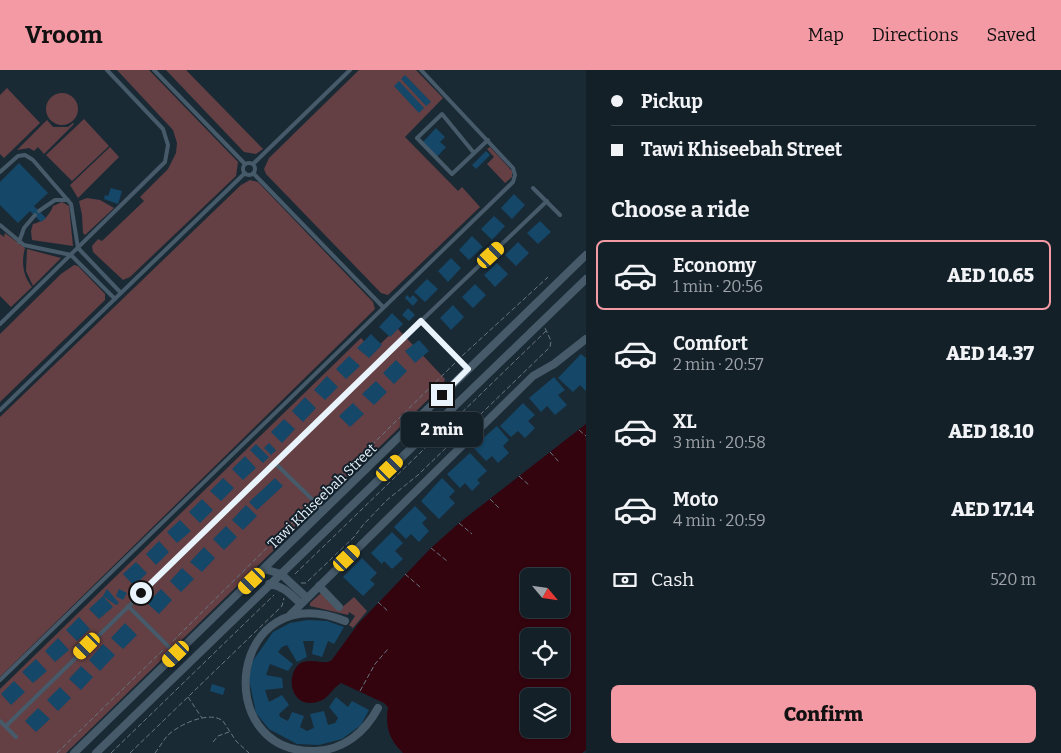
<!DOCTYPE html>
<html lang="en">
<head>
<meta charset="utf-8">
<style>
	:root { --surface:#142028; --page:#1d2830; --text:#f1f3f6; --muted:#9da3a8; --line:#333e45; --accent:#f49aa4 }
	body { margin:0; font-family:Bitter,serif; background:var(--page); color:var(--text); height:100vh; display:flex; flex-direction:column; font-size:19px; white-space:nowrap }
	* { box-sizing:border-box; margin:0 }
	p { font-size:16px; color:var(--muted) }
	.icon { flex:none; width:28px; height:28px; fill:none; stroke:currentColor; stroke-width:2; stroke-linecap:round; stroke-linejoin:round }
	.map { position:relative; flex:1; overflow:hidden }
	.sheet { display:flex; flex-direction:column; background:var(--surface); width:475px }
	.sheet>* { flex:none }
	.banner { display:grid; align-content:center; height:110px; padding:0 25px; background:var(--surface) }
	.needle { width:32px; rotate:119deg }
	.tools { position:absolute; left:520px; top:498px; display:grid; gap:10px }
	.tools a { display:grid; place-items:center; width:50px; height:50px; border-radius:8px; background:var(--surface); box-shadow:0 1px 4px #0004,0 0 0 1px var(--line); font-size:25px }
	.end { position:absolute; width:22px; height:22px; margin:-11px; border:6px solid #e9f3fb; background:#111; box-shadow:0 0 0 2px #111 }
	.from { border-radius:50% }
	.bubble { position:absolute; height:35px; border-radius:8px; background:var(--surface); box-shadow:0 1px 4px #0004,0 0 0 1px var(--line); font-size:16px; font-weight:800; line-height:35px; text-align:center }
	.car { position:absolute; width:15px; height:30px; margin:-15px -8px; border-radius:6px; box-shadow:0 0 4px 1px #0007; background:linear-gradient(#f5c518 24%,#345 0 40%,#f5c518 0 76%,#345 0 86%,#f5c518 0) }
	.banner b { display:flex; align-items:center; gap:18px; height:48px; font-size:19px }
	.banner b+b { border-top:1px solid var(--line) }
	.banner i { width:12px; height:12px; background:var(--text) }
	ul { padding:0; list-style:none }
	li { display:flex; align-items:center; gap:15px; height:70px; margin:0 10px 8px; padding:0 15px; border:2px solid transparent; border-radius:8px }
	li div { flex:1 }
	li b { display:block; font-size:19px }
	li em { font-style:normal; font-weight:800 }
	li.active { border-color:var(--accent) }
	li>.icon { width:45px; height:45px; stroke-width:1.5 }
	h2 { padding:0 25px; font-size:22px; line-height:60px }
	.pay { display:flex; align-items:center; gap:12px; height:55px; padding:0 25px; font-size:19px }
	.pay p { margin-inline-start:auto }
	.primary-button { display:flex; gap:10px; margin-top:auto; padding:10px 25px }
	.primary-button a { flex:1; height:58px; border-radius:8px; background:var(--accent); color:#111; font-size:20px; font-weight:800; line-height:58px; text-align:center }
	header { display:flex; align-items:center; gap:30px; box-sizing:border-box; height:70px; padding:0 25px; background:var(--accent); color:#111 }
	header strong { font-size:24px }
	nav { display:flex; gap:28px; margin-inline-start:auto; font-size:18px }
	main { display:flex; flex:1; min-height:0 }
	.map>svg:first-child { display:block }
</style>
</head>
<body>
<header>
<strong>Vroom</strong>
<nav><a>Map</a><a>Directions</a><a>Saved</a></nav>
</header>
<main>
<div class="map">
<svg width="586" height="683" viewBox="0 0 586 683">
	<rect width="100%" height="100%" fill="#1a2a35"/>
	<path fill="#643f43" d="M117,0H149L238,92L236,106L130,207L123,210L93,182L92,176L98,169L102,171L144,131L140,127L168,99L176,83L177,73L173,60Z
		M166,0H186L263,79L256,84L244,82Z
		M359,0H416L443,28L405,67L458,121L462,117L480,137L388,225L381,223L266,104L264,99L269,88Z
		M7,18L40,53L4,88L0,84V25Z
		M46 39a16 16 0 1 1 32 0a16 16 0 1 1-32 0Z
		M84,49L109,76L72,111L46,85Z
		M47,50L53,57H68L73,53L74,54L44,84L38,77L34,81L29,78L17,80Z
		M110,77L119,87L78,128L70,115Z
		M490,77L512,101V107L505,113L487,94L494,87L487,79Z
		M250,110L258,112L373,232L375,239L0,607V347L241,115Z
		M87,128L100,130L114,138L85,165L83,163L82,145L79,131Z
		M62,132L69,136L73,176L32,170L31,161L33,154C43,152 50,145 53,136Z
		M5,163L25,178C21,192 23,206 32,217L11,237L0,226V164L4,167Z
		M27,179L61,188L33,216L26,201Z
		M74,195L78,196L105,224V230L0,332V264L61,204Z
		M397,258L445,309L443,315L66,683H0V619L361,268L373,281Z
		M321,523L339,540L354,527L367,541L353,558L349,555L355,546L349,542L348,545L310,536V533Z"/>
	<path fill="#33030e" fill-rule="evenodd" d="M586,354V680L582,683H403C389,669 385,657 388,637L384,633L341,613C332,618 328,630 317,632C293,639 284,609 299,594C312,587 320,595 331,591L358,554L431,478L459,453ZM529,506H561V539H529ZM529,566H561V599H529ZM529,626H561V659H529Z"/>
	<path fill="#144768" d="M405,5L431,32L426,36L401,9Z
		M399,11L424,38L419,43L394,16Z
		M436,58L445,67L440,72L446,77L437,87L422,73Z
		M486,81L490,85L476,99L472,95Z
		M19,93L48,123L34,136L46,148L41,152L30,141L18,153L0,135V112Z
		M111,118L122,121L118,134L104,129L105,125L108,126Z
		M514,124L525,135L512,149L501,138Z
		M494,146L505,156L492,170L481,159Z
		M540,151L551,162L538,174L527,163Z
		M472,166L483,177L469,190L459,180Z
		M518,172L529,183L516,196L505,185Z
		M451,188L461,198L448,212L438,201Z
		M497,193L508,204L495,217L484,205Z
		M427,209L438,219L425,232L414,222Z
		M475,214L486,225L473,238L462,227Z
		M407,225L410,228L413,225L418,230L413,236L405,228Z
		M453,235L464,247L451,260L440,248Z
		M408,238L415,245L409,251L402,245Z
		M392,243L403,254L390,267L379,257Z
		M371,264L382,275L369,288L357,278Z
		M419,270L429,281L415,293L405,281Z
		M581,284L586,288V321L580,315L573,322L558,308Z
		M349,286L360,296L346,309L336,299Z
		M396,290L407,301L394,314L383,303Z
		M327,306L338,317L325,330L314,320Z
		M554,307L565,320L558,325L567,335L555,345L547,336L541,342L529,328Z
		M376,311L387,322L374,335L362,324Z
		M305,327L316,338L303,352L292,341Z
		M353,333L364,344L350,357L339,346Z
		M523,333L535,345L528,351L535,358L525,368L518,361L511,367L500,356Z
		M284,349L295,359L282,373L271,362Z
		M497,356L509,370L503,376L509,383L498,393L492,386L486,391L473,377Z
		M269,373L276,380L271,385L264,378Z
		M256,374L269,387L263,393L250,380Z
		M470,383L487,401L477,410L480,413L472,421L465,413L460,418L447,404Z
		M245,386L256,398L243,410L232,399Z
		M223,408L234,418L221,431L210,421Z
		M275,408L283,416L257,440L249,432Z
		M442,408L455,421L449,427L455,433L439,449L421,431Z
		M202,429L213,440L200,453L189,442Z
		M246,435L257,446L243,460L232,450Z
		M415,436L427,448L422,453L429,461L419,472L411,464L406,469L394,457Z
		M180,450L191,461L177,473L167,462Z
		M226,456L237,467L224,480L213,469Z
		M392,462L403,473L395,481L403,489L392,499L384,491L382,494L371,483Z
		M159,471L169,482L156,495L146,484Z
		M204,477L215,488L202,502L190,492Z
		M362,488L377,503L370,510L375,514L363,526L343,507Z
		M136,492L147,503L134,516L123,504Z
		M182,498L194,509L181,522L170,511Z
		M107,519L119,533L116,535L103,526Z
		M119,519L127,523L123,530L116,526Z
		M161,519L172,530L159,544L147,533Z
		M103,526L113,537L99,549L89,539Z
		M79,547L90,559L77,571L66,560Z
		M308,550L327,551L344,557L334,574L328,571L322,587L312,584L314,571H303L307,587L297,592L287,575L282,577L278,582L293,594L288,601L270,594L266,605L282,608L283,618L265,620L269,632L282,625L289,635L279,644L280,647L288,651L292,642L304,646L300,657L307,661L314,658L310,644L324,641L328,655L335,653L338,648L329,637L336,627L348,637L352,631L369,640L361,655L342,669L319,675L297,674L269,659L256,643L249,609L252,592L273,562L290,553Z
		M125,553L137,565L123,579L111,568Z
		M58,568L69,580L55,592L45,581Z
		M103,574L115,585L100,601L89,590Z
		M36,589L47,601L33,613L22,602Z
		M81,596L93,607L81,620L69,609Z
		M14,611L25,622L11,635L1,624Z
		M212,614L225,618L223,625L210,621Z
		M60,617L71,628L58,641L47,630Z
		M38,638L50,649L36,662L25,651Z"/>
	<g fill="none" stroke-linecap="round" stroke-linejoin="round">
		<path stroke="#687680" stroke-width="1" stroke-dasharray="5 2.5" stroke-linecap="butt" d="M462,286L548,207
			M579,360L586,366
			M550,382L559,392
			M519,406L530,416
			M318,428L455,293
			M490,429L499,438
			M459,453L472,464
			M431,478L447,491
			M295,504L546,261
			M405,504L420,517
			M301,513H306L354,467L363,455L387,430L418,405L550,277L551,271L545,258
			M378,532L389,542
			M173,571L310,435
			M360,621L375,594L388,579
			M188,627L202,648
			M213,672L218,666L229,662
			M57,683L163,580
			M111,683L274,525
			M130,683L282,536L284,528
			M155,683C159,678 163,671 167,666C178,655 209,640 223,651L236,671L249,683"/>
		<path stroke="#465a69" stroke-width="4" d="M154,0L245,94
			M474,83L442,44L417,68L452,104L488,70
			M243 99a6 6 0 1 1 12 0a6 6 0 1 1-12 0Z
			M253,94L350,0
			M0,102L18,86L25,85L33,90L71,134L78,178L121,223
			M253,103L383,237
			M533,118L560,145
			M39,141L55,130H68
			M0,155L24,175L71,185L115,229
			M19,172L24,158L35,145
			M421,251L469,299
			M0,254L165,92L168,75L163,59L107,0
			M0,340L245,103
			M275,393L324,441
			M128,536L176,584
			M0,610L513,112L515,105L513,98L421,0
			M0,651L16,667
			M6,656L421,251L547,131"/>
		<path stroke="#465a69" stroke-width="8" d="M264,499L281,504L307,528
			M269,514C284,516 291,525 301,534
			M319,516L339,537
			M290,545L533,306L554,294L586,269
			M345,551C230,505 208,683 315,681C344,680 365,662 378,638
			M74,683L586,185
			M96,683L586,209"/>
	</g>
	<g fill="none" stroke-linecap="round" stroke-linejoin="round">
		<path stroke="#e9f3fb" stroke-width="6" d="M141,523L421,251L468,299L442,325"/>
	</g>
	<g text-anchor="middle" stroke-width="4" stroke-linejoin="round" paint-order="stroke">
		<g font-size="14" fill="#e9f3fb" stroke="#11202b">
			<text transform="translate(322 426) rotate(-44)" y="5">Tawi Khiseebah Street</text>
		</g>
	</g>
</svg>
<div class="tools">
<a><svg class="needle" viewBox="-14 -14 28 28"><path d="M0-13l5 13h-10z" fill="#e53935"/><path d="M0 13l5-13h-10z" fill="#9da3a8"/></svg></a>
<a><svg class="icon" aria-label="locate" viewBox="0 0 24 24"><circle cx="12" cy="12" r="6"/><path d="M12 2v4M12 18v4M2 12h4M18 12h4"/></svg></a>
<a><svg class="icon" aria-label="layers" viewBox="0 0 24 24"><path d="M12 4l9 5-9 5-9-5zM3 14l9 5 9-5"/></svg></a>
</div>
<i class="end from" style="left:141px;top:523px"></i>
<i class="end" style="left:442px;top:325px"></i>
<div class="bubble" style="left:401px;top:342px;width:82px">2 min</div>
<i class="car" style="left:491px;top:185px;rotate:47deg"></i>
<i class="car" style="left:390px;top:398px;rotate:46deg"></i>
<i class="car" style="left:347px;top:488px;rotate:46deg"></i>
<i class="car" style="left:252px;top:511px;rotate:226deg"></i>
<i class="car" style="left:87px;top:576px;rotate:225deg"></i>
<i class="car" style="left:176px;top:584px;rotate:226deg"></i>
</div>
<section class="sheet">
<div class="banner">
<b><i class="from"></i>Pickup</b>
<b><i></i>Tawi Khiseebah Street</b>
</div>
<h2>Choose a ride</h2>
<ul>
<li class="active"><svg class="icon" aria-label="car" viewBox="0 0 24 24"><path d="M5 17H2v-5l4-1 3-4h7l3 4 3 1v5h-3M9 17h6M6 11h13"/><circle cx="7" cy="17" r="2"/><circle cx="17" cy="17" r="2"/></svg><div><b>Economy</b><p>1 min · 20:56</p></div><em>AED 10.65</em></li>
<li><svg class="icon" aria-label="car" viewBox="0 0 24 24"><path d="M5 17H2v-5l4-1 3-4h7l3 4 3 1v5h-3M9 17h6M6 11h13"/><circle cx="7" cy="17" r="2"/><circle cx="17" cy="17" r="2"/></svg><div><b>Comfort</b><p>2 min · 20:57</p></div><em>AED 14.37</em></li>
<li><svg class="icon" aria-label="car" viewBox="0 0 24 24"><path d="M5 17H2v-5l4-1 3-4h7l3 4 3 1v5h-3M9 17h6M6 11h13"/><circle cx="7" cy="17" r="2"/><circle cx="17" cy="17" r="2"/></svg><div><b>XL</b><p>3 min · 20:58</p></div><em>AED 18.10</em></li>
<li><svg class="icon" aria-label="car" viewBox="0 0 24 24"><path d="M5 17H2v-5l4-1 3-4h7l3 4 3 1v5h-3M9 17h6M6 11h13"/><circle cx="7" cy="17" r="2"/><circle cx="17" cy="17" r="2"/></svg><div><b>Moto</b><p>4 min · 20:59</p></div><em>AED 17.14</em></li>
</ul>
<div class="pay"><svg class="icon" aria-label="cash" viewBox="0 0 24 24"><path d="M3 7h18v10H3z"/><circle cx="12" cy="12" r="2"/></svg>Cash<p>520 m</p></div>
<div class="primary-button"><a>Confirm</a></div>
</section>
</main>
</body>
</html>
